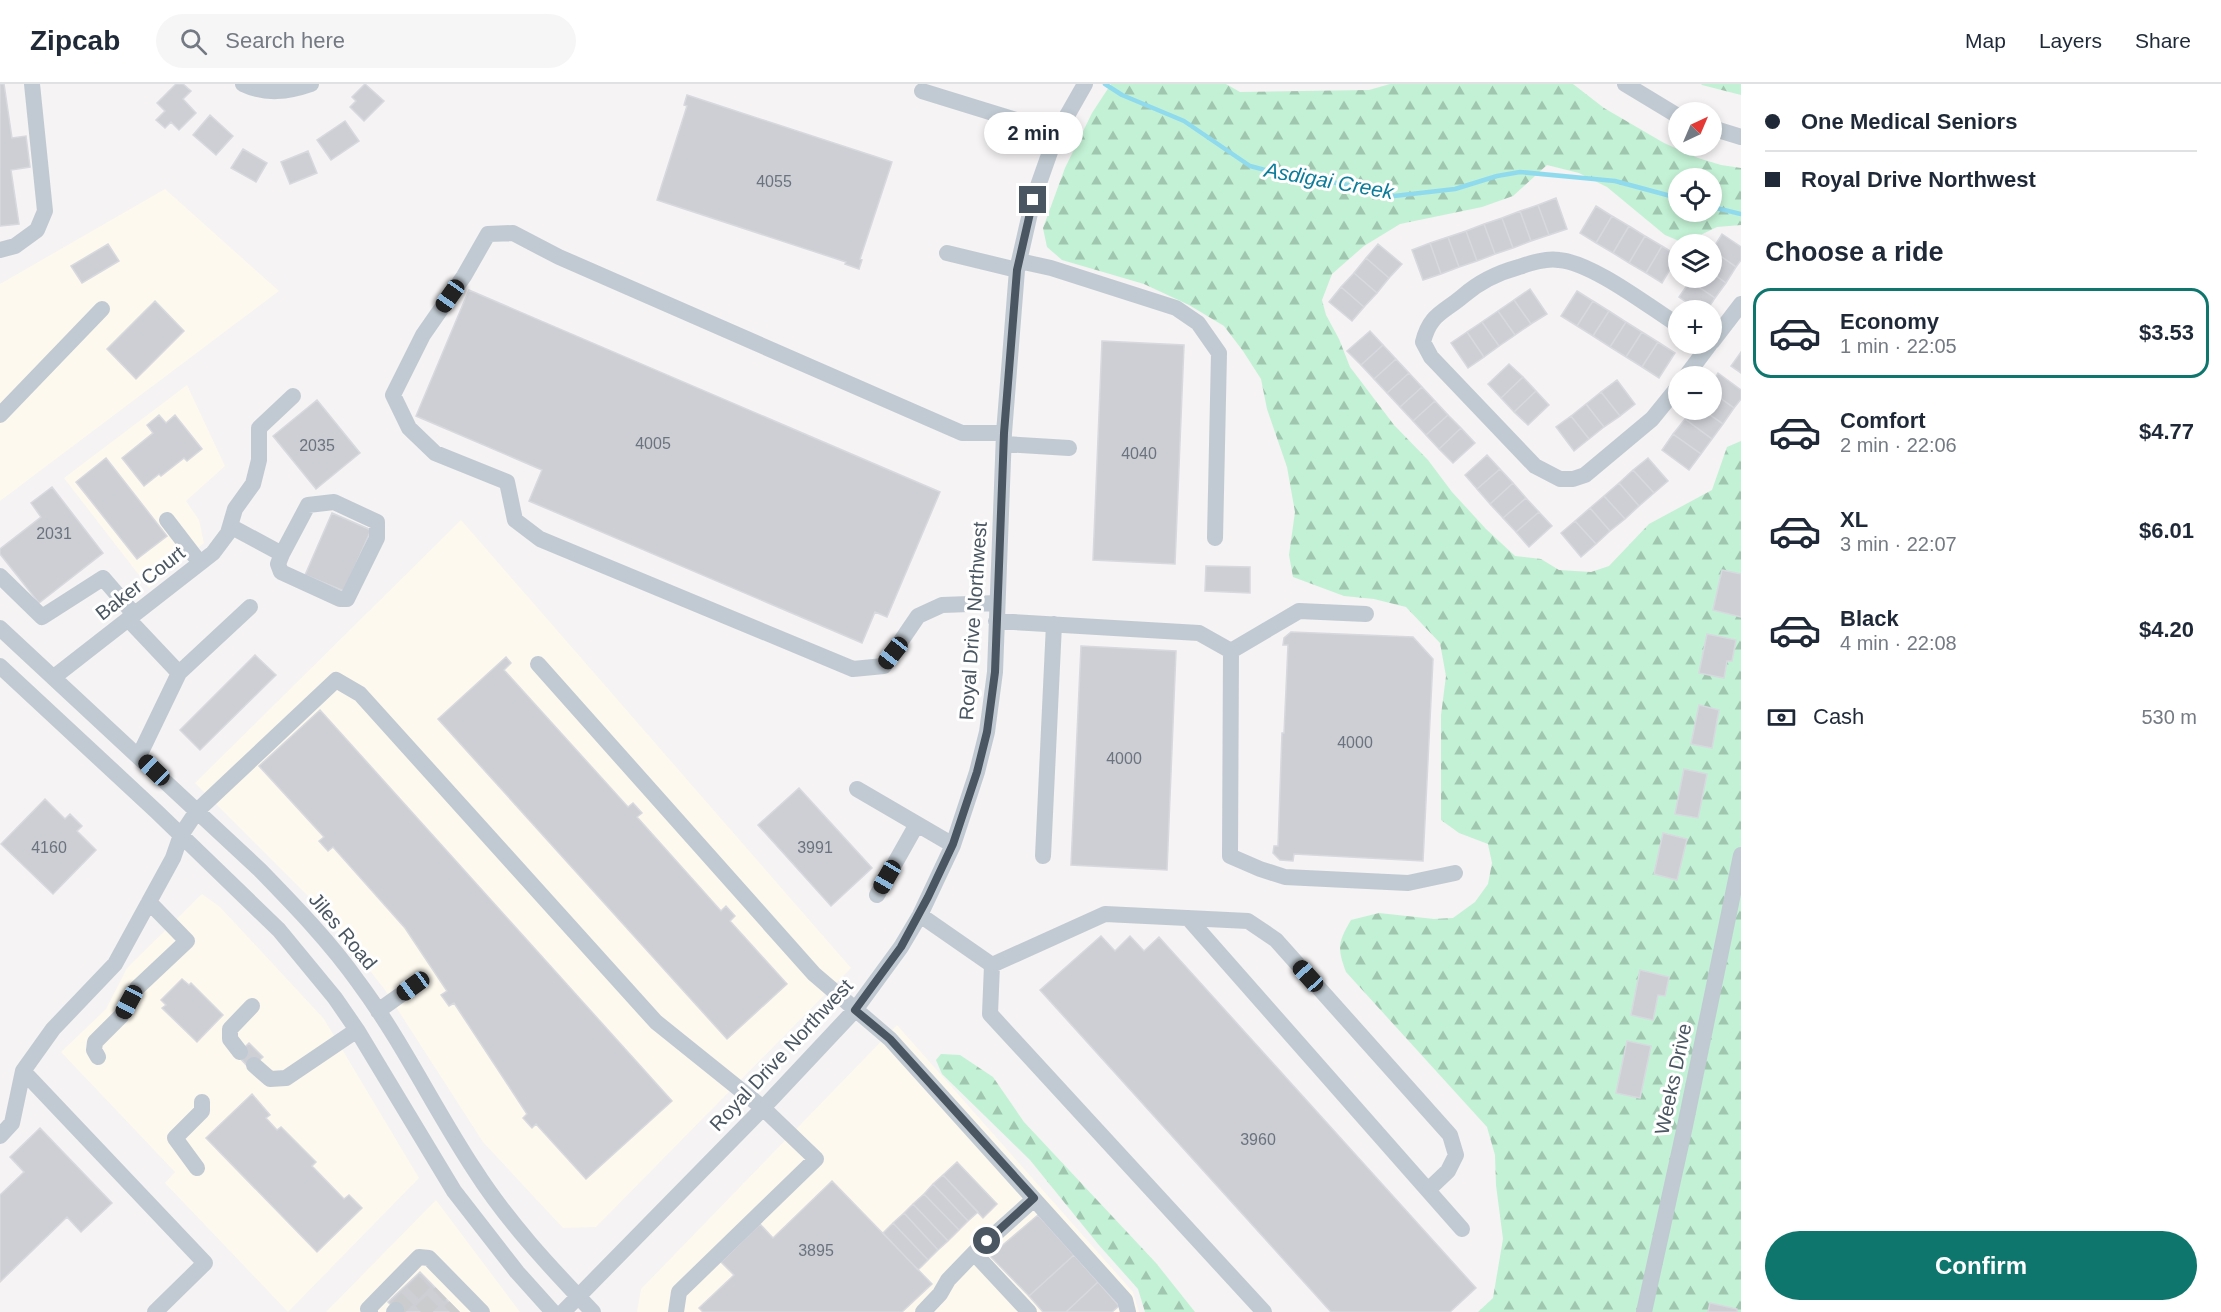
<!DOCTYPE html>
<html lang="en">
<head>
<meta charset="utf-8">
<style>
	:root { --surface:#fff; --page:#f6f6f7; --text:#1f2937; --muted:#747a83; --line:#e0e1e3; --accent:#0f766e }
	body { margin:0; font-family:Arial,sans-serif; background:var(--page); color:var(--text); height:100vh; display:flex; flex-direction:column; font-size:22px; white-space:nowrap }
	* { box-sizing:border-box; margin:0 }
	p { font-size:20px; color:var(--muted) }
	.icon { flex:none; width:33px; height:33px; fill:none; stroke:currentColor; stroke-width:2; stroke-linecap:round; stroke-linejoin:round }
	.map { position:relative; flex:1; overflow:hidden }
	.side { display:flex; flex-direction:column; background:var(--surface); width:480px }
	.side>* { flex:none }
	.guide { display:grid; align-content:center; height:132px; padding:0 24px; background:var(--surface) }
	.needle { width:39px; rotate:44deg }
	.buttons { position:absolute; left:1668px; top:18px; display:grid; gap:12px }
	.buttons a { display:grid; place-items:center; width:54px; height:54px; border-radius:50%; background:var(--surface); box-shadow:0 3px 9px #0003; font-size:30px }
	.end { position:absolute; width:27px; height:27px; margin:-14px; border:8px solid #4a5661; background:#fff; box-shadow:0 0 0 3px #fff }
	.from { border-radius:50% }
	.bubble { position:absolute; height:42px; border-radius:21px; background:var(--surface); box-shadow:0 3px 9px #0003; font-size:20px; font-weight:700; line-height:42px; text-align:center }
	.car { position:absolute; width:18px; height:36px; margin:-18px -9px; border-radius:8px; box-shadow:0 0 4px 2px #0007; background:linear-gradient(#222 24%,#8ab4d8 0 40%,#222 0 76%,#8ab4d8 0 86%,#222 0) }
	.guide b { display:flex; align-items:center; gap:21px; height:57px; font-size:22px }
	.guide b+b { border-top:2px solid var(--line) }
	.guide i { width:15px; height:15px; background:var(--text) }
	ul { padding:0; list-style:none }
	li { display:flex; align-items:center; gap:18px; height:90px; margin:0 12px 9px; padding:0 12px; border:3px solid transparent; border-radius:18px }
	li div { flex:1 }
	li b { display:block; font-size:22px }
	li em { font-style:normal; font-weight:700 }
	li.on { border-color:var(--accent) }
	li>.icon { width:54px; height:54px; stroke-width:1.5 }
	h2 { padding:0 24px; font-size:27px; line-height:72px }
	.pay { display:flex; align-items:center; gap:15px; height:66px; padding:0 24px; font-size:22px }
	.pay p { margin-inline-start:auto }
	.action { display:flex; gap:12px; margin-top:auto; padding:12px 24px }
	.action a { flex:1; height:69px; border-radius:36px; background:var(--accent); color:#fff; font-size:24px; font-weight:700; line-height:69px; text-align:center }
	header { display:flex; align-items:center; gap:36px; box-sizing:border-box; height:84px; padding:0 30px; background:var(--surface); border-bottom:2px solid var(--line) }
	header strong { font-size:28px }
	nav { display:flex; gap:33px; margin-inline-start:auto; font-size:21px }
	.search { width:420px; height:54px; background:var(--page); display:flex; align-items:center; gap:15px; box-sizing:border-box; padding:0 21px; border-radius:33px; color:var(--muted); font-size:22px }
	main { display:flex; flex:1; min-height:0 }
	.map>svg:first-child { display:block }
</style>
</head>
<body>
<header>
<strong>Zipcab</strong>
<div class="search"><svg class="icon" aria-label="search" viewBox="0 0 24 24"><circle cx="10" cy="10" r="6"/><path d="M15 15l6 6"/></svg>Search here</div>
<nav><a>Map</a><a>Layers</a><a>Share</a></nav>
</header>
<main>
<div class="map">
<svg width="1741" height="1228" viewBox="0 0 1741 1228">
	<defs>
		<pattern id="forest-firs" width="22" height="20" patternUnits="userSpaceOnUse" patternTransform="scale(1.5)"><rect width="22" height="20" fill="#c3f1d5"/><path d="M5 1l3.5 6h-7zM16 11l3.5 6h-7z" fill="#a0c6b0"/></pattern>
	</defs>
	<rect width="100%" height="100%" fill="#f5f3f3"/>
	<path fill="#fdf9ef" d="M165,105L279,207L0,417V200Z
		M187,301L225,382L186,417L199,436L204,459L149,504L64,394Z
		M461,436L851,884L596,1143L563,1144L483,1058L385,906L323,827L195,699Z
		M202,810L220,823L324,935L419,1094L288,1228L165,1099L175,1088L61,968L106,925L127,884Z
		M897,941L1133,1208L1139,1228H637L641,1205Z
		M436,1116L520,1228H326Z"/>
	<path fill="url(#forest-firs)" fill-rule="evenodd" d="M1111,0H1226L1240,8L1369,6L1390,0H1573L1604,24L1664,59L1698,74L1721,81L1741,84V141L1717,143L1684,159L1665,151L1607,103L1579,89L1547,81L1513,112L1482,123L1400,140L1364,162L1332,190L1322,216L1326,231L1339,255L1350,283L1394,341L1428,376L1452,408L1486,445L1515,472L1541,475L1559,486L1591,488L1609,482L1649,440L1712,406L1727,363L1741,357V1228H1478L1493,1214L1503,1155L1496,1101L1495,1071L1487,1043L1346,888C1337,864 1338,858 1351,836L1379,829L1434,835L1453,834L1475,818L1488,800L1492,779L1488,760L1459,749L1441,736V631L1446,592L1440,559L1406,523L1374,515L1344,512L1293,493L1289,471L1295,428L1287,383L1267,325L1261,295L1243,267L1224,242L1189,221L1144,200L1062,176L1047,163L1043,144L1065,84L1092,29ZM1678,94H1712V128H1678Z
		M1701,0H1741V11L1702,1Z
		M941,970L960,971L993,993L1024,1038L1156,1179L1195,1228H1145L1138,1205L1098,1160L1030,1076L942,990L936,976Z"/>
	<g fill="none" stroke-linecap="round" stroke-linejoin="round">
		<path stroke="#90daee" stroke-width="4.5" d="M1105,0L1122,11L1184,37L1250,82L1277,89L1366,104L1394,112L1455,105L1497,92L1520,88L1615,97L1678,114
			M1712,123L1741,130"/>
	</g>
	<path fill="#cdcfd5" stroke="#d7d9de" stroke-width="1.5" d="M0,0H4L12,54L26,52L30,83L11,86L19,140L0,142Z
		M176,0H183L191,7L183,15L196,29L179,46L171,38L165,44L156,36L165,27L157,19Z
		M365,0L384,17L364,37L350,23L356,17L352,13Z
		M687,11L892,78L860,175L862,176L859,185L845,180L846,178L657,116L687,22L684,21Z
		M210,31L233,52L216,71L193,51Z
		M345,37L359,57L331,76L317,56Z
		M243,65L267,79L256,98L231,84Z
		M308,67L317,89L290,100L281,78Z
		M1556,114L1567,145L1549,151L1538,121Z
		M1538,121L1549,151L1531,157L1520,127Z
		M1596,122L1612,132L1596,159L1580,149Z
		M1520,127L1531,157L1513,164L1502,134Z
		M1612,132L1629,142L1613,169L1596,159Z
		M1502,134L1513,164L1495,170L1484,140Z
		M1484,140L1495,170L1477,177L1466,147Z
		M1629,142L1645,152L1629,179L1613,169Z
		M1466,147L1477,177L1459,183L1448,153Z
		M1722,150L1741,163V176L1736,183L1712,166Z
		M1645,152L1662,162L1646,189L1629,179Z
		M1448,153L1459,183L1441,190L1430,159Z
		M1430,159L1441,190L1423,196L1412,166Z
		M108,160L119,177L82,199L71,182Z
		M1378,160L1402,180L1389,194L1366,174Z
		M1662,162L1678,172L1662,199L1646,189Z
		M1712,166L1736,183L1726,199L1712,189Z
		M1366,174L1389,194L1377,209L1354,189Z
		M1354,189L1377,209L1364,223L1341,203Z
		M1712,189L1726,199L1715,214L1690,197L1692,194H1712Z
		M1690,197L1715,214L1707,226H1698L1679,213Z
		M1341,203L1364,223L1352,237L1329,218Z
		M1530,205L1547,230L1531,240L1514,216Z
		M469,206L940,408L887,533L875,528L862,559L529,417L542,386L416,332Z
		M1577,207L1593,217L1577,242L1561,232Z
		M1514,216L1531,240L1515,251L1498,227Z
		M155,217L184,247L136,295L107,265Z
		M1593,217L1609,227L1593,252L1577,242Z
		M1498,227L1515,251L1499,262L1482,238Z
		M1609,227L1626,238L1610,263L1593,252Z
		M1482,238L1499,262L1484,273L1467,248Z
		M1626,238L1642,248L1626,273L1610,263Z
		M1370,247L1383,261L1361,281L1347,267Z
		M1467,248L1484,273L1468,284L1451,259Z
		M1642,248L1658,258L1642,283L1626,273Z
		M1102,257L1184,261L1175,480L1093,476Z
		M1658,258L1675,269L1659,294L1642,283Z
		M1383,261L1396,275L1374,295L1361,281Z
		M1741,268V289L1731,282Z
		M1396,275L1409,289L1387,309L1374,295Z
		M1509,280L1523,293L1501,314L1488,300Z
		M1409,289L1422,303L1400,323L1387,309Z
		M1718,289L1741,306V315L1734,324L1712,308V299Z
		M1523,293L1536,307L1514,328L1501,314Z
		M1617,296L1635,320L1620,332L1601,308Z
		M1422,303L1435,317L1413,337L1400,323Z
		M1536,307L1549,321L1528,341L1514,328Z
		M1601,308L1620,332L1604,343L1586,320Z
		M1712,308L1734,324L1723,340L1703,326H1712Z
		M317,316L360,369L316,405L273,352Z
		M1435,317L1448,331L1426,351L1413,337Z
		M1586,320L1604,343L1589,355L1571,332Z
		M1692,326H1703L1723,340L1712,355L1685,335Z
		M159,331L166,339L175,331L202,365L187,377L184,374L161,392L159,390L144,402L122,374L153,349L147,341Z
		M1448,331L1461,344L1439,365L1426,351Z
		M1571,332L1589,355L1574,367L1556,343Z
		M1685,335L1712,355L1701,370L1673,350Z
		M1461,344L1475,359L1453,379L1439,365Z
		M1673,350L1701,370L1689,386L1662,366Z
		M1487,371L1500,385L1477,405L1465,391Z
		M106,374L167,452L137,475L76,398Z
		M1648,374L1668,397L1654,409L1633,386Z
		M1500,385L1513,399L1490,420L1477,405Z
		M1633,386L1654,409L1639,422L1619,399Z
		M1513,399L1526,414L1503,434L1490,420Z
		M1619,399L1639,422L1625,435L1604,412Z
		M52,403L103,469L39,519L0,470V465L41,433L31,419Z
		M1604,412L1625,435L1610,447L1590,424Z
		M1526,414L1539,428L1516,448L1503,434Z
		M1590,424L1610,447L1596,460L1575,437Z
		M1539,428L1552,442L1529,463L1516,448Z
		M332,429L371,446L344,507L305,491Z
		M1575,437L1596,460L1581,473L1561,449Z
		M1206,482L1250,483V509L1205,507Z
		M1722,486L1741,490V533L1713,526Z
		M1291,548L1413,553L1433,575L1423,777L1294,770L1293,777L1280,776L1273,769L1274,762H1278L1282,649H1284L1288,561H1283L1284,554Z
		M1707,550L1736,556L1732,577H1727L1724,594L1699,589Z
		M1081,562L1176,567L1167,786L1071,781Z
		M255,571L276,591L200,666L180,646Z
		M506,573L511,579L504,586L628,723L633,719L642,729L637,733L721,827L726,822L735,832L730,837L787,900L727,955L438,635Z
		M1699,621L1719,626L1712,664L1691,660Z
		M320,626L672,1017L586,1095L536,1040L532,1044L523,1034L527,1030L454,919L449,922L441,911L447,907L405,844L333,763L328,767L319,757L324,753L259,682Z
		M1684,685L1707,690L1698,734L1675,730Z
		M799,704L872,784L831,822L758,741Z
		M45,715L65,735L70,730L82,742L77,747L96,766L53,810L1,760Z
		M1663,749L1687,755L1677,796L1654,790Z
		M1101,852L1115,867L1130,852L1144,867L1159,853L1476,1204L1450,1228H1331L1040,906Z
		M1640,886L1669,893L1665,912L1658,911L1653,936L1631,931Z
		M182,895L189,901L191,899L223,931L197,958L162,924L166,921L161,916Z
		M1627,957L1651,962L1640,1014L1616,1009Z
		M249,959L263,973L250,985L237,971Z
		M252,1010L270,1031L266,1034L277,1046L281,1043L316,1078L312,1082L344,1115L349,1111L362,1124L317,1168L206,1054Z
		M40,1044L112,1119L81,1148L67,1133L0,1198V1111L24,1088L10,1073Z
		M957,1078L997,1120L983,1134L943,1091Z
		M943,1091L978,1128L968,1137L933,1100Z
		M832,1097L932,1200L902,1228H703L699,1224L734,1191L721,1178L760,1140L773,1154Z
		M933,1100L968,1137L959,1146L924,1110Z
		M924,1110L959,1146L948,1157L913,1120Z
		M913,1120L948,1157L938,1166L904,1129Z
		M904,1129L938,1166L928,1176L893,1139Z
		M1038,1131L1074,1171L1029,1212L990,1172Z
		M893,1139L928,1176L918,1186L883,1149Z
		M1074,1171L1098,1198L1066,1228H1043L1029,1212Z
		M420,1188L459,1228H398L388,1218Z
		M1098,1198L1119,1222L1112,1228H1066Z
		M1710,1219L1737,1225V1228H1708Z"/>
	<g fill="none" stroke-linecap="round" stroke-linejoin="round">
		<path stroke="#caccce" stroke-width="16" stroke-dasharray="16 8" stroke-linecap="butt" d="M396,1226L427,1195
			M421,1228L441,1209
			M450,1228L455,1223"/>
		<path stroke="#c1cad2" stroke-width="16" d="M243,0C266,11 288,8 311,0
			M1625,0L1678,32
			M922,7L1016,36L1056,51
			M1712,44L1741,53
			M0,166L15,162L37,146L45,127L32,0
			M947,169L1017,186
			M1019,177L1051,184L1176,224L1198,239L1219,269L1215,454
			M1678,241C1648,222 1593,179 1559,176C1546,174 1531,179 1519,183C1497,189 1480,197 1463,212C1443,229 1430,230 1423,258L1431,273L1535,382L1560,395H1573L1585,391L1652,335L1678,303
			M1712,258L1741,220
			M1686,292L1710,260
			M0,331L102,225
			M1004,360L1069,364
			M167,436L200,479
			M230,442L282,470L278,480L281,488L340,515H347L377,454V438L334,418L308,421L282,470
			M0,492L42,533L103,494L134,530
			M997,519L942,521L918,532L884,582L853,585L540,455L515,436L507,398L435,369L409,344L393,311L423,251L464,192L488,150L513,149L559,173L962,349H1004
			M128,535L179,589L139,672
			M996,537L1199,549L1231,567L1230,772L1260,785L1285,793L1408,799L1455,789
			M0,544L260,786C295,822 330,858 359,899C402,957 434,1024 474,1085C507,1137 550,1183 593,1228
			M1231,567L1299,527L1366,530
			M538,580L814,890L890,955L1034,1115L974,1169L948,1196L940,1210L923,1228
			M0,582L157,728L279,846L335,914L357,946L454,1107L517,1188L553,1228
			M179,589L250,523
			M54,593L213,469L228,449L235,425L253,400L259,376V344L293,312
			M857,705L953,761
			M1043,772L1054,540
			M877,811L917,740
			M920,831L992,881
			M1188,834L1462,1145
			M992,881L1105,830L1248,837L1276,856L1450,1051L1456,1071L1448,1087L1428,1106
			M992,881L990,930L1264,1228
			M378,927L413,902
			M240,968L230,955V945L252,922
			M98,973L94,966L95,958L121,932L137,904L187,857L149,818
			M254,981L270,995L286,994L357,946
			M23,987L205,1179L155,1228
			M0,1052L12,1039L23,987L53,945L115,880L173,774L181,751L197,727L336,596L360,610L656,938L763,1024L816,1075L679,1208L676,1228
			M197,1084L175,1054L202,1027V1018
			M1034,1115L1125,1216L1128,1228
			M974,1169L1029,1228
			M370,1228L368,1225L419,1173L429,1174L482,1228
			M394,1228L396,1226
			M563,1228L763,1024L855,926L901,863L920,831L953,761L977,688L987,648L995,588L1004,349L1017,186L1033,116L1056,51L1085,0
			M1644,1228L1685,1042L1741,771"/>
	</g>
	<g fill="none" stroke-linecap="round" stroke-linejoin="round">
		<path stroke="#4a5661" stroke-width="8" d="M987,1157L1034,1114L890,955L855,926L901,863L928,813L953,760L977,688L987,648L995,588L1004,349L1017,186L1033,116"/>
	</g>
	<g text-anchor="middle" stroke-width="6" stroke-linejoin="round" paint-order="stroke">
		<g font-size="16" fill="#6b747e">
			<text x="774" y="103">4055</text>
			<text x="653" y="365">4005</text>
			<text x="317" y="367">2035</text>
			<text x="1139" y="375">4040</text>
			<text x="54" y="455">2031</text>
			<text x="1355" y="664">4000</text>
			<text x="1124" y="680">4000</text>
			<text x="49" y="769">4160</text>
			<text x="815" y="769">3991</text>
			<text x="1258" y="1061">3960</text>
			<text x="816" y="1172">3895</text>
		</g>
		<g font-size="20" fill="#4a5661" stroke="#fff">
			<text transform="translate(140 499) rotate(-38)" y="7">Baker Court</text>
			<text transform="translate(973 537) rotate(-86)" y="7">Royal Drive Northwest</text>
			<text transform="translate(343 847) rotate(50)" y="7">Jiles Road</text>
			<text transform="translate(781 971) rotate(-47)" y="7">Royal Drive Northwest</text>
			<text transform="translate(1673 995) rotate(-78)" y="7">Weeks Drive</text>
		</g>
		<g font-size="21" font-style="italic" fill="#0c7c9b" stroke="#fff">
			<text transform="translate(1329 97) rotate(10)" y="7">Asdigai Creek</text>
		</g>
	</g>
</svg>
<div class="buttons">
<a><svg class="needle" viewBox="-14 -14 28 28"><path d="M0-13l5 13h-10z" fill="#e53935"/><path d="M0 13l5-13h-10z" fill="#747a83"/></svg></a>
<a><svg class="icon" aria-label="locate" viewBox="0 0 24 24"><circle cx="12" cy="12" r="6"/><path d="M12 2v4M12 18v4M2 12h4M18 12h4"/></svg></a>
<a><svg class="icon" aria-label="layers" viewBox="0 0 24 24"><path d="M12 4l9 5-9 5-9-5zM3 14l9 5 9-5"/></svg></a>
<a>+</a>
<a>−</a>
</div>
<i class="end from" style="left:987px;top:1157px"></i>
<i class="end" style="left:1033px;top:116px"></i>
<div class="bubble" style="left:984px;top:28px;width:99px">2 min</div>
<i class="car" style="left:450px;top:212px;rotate:215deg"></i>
<i class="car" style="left:893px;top:569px;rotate:218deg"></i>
<i class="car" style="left:154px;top:686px;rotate:314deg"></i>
<i class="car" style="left:887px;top:793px;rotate:210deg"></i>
<i class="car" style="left:1308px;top:892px;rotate:318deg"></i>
<i class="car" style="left:413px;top:902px;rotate:234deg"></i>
<i class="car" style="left:129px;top:918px;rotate:208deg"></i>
</div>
<section class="side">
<div class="guide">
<b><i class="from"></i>One Medical Seniors</b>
<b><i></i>Royal Drive Northwest</b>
</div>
<h2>Choose a ride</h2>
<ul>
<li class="on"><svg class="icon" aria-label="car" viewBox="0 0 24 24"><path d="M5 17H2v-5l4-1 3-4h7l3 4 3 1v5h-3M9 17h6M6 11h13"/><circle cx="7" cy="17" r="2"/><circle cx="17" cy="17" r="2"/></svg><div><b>Economy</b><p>1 min · 22:05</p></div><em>$3.53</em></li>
<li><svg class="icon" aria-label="car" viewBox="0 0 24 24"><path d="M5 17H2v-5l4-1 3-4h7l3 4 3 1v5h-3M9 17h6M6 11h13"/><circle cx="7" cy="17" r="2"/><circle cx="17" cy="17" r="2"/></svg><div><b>Comfort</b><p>2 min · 22:06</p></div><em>$4.77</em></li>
<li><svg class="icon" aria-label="car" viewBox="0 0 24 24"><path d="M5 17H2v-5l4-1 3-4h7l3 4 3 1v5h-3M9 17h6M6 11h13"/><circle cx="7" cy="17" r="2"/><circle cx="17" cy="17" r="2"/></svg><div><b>XL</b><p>3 min · 22:07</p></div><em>$6.01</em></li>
<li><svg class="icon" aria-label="car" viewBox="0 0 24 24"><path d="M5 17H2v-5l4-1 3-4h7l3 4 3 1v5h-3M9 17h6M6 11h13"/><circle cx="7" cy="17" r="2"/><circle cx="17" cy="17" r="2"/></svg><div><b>Black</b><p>4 min · 22:08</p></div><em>$4.20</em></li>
</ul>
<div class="pay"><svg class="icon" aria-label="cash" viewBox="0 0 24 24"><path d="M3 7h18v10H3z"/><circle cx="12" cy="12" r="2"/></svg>Cash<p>530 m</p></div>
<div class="action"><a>Confirm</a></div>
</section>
</main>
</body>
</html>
